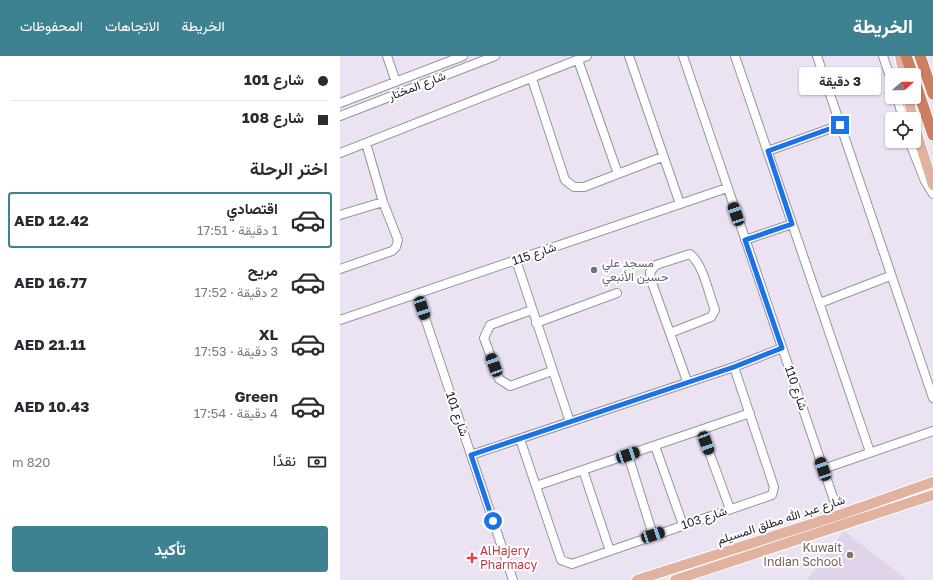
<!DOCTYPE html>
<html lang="ar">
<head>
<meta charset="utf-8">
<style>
	:root { --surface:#fff; --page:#f7f7f7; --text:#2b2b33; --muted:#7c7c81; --line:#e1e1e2; --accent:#3e8191 }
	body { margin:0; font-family:"Golos Text",Vazirmatn,sans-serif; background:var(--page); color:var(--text); direction:rtl; height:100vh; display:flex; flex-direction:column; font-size:15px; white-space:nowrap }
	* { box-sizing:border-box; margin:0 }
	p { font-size:13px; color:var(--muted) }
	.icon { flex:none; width:22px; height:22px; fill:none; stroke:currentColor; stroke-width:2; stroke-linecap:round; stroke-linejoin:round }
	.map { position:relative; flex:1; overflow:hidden; direction:ltr }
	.details { display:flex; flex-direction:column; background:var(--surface); width:340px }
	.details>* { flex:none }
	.hud { display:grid; align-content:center; height:88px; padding:0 12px; background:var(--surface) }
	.needle { width:26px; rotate:70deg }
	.tools { position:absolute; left:545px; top:12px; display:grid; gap:8px }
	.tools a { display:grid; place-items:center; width:36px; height:36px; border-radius:4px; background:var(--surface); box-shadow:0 1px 3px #0004; font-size:20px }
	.end { position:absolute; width:18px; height:18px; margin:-9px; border:5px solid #1a73e8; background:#fff; box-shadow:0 0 0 2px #fff }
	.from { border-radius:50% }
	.bubble { position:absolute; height:28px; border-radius:4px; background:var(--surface); box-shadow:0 1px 3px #0004; font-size:13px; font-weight:700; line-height:28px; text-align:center; direction:rtl }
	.car { position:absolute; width:12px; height:24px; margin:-12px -6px; border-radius:5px; box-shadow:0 0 3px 1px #0007; background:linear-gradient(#222 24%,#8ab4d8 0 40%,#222 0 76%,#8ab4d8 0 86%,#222 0) }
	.hud b { display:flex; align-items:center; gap:14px; height:38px; font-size:15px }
	.hud b+b { border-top:1px solid var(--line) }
	.hud i { width:10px; height:10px; background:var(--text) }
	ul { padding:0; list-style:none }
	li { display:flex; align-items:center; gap:12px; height:56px; margin:0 8px 6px; padding:0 4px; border:2px solid transparent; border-radius:4px }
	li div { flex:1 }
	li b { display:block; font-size:15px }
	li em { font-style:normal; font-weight:700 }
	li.selected { border-color:var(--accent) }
	li>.icon { width:36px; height:36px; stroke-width:1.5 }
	h2 { padding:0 12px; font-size:18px; line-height:48px }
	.pay { display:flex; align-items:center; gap:10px; height:44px; padding:0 12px; font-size:15px }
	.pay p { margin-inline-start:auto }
	.button { display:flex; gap:8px; margin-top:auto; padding:8px 12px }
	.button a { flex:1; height:46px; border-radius:4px; background:var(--accent); color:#fff; font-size:16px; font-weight:700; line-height:46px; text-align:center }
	header { display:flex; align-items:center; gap:24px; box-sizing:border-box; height:56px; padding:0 20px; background:var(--accent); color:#fff }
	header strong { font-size:19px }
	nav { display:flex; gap:22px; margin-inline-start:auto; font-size:14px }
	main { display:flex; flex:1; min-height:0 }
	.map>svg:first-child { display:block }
</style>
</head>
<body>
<header>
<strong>الخريطة</strong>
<nav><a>الخريطة</a><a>الاتجاهات</a><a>المحفوظات</a></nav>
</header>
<main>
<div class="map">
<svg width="593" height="524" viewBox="0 0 593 524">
	<rect width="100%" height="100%" fill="#ebe2f2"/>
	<path fill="#ded3e8" d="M504,475L567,524H467Z"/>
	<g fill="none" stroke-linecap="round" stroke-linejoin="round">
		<g stroke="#9a92a1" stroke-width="10">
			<path id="minor" d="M47,0L56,26
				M289,0L340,148
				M343,0L499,459
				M395,0L530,396
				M477,0L593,342
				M543,0L552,27
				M238,4L278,118
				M192,23L225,124L234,131H244L322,101
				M557,41L563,63
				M0,47L123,0
				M0,60L155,0
				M569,85L585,125L593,138
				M428,95L500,69
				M0,97L247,0
				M0,159L43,146
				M405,184L452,168
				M176,204L230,366
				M0,213L52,195L56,191L58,184L43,146L26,87
				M77,238L173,524
				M480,247L550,220
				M192,254L150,269L144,282L159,323L170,330L212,315
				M0,264L387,132
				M196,267L277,237
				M330,277L371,261L375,254C368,236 364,210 350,198L316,209L310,216L311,224L347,325
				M361,374L390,453
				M180,383L221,504L232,508L432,439L434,431L394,311
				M315,390L343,469
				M131,399L394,311L442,292
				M288,399L313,479
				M483,413L593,375
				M243,414L270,495
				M196,430L410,357"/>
		</g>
		<g stroke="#fff" stroke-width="12">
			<path id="major" d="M560,0L564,19
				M568,41L573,63
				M574,68L593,129
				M297,524L499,459L593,426
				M335,524L593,439"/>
		</g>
		<g stroke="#fff" stroke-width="13">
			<path id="highway" d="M566,0L573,19
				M580,0L593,38
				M574,23L593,79"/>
		</g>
		<use href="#minor" stroke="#fff" stroke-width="8"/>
		<use href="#major" stroke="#e2b2a0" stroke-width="10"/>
		<use href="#highway" stroke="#ce7f61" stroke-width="11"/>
	</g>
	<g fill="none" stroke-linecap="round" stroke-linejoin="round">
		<path stroke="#1a73e8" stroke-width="5" d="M153,465L131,399L394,311L442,292L405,184L452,168L428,95L500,69"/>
	</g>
	<circle fill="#6b7280" stroke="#fff" stroke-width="1.5" cx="254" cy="214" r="4"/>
	<circle fill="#8d6e63" stroke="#fff" stroke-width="1.5" cx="510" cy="499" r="4"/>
	<path fill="#e0444e" stroke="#fff" stroke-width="1.5" d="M130 496h4v4h4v4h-4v4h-4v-4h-4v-4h4z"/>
	<g text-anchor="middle" stroke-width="4" stroke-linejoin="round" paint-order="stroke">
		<g font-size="12" fill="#211e24" stroke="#fff">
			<text transform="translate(77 30) rotate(-21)" y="4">شارع المختار</text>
			<text transform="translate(194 198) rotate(-19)" y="4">شارع 115</text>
			<text transform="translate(456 332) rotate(71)" y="4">شارع 110</text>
			<text transform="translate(117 358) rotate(71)" y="4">شارع 101</text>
			<text transform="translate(364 462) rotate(-19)" y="4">شارع 103</text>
			<text transform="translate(441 464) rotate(-18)" y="4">شارع عبد الله مطلق المسيلم</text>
		</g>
		<g font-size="12" fill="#5b616d" stroke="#fff" text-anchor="start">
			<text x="262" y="211">مسجد علي<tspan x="262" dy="14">حسين الأنبعي</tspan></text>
		</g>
		<g font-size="12" fill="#785e54" stroke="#fff" text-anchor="end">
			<text x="502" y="496">Kuwait<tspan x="502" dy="14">Indian School</tspan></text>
		</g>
		<g font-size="12" fill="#be3a42" stroke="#fff" text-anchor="start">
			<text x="140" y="499">AlHajery<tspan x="140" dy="14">Pharmacy</tspan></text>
		</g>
	</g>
</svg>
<div class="tools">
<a><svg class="needle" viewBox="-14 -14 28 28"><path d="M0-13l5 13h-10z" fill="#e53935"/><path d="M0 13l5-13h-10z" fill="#7c7c81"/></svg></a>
<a><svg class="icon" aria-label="locate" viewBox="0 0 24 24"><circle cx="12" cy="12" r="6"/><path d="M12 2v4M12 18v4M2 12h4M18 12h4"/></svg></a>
</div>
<i class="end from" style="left:153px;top:465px"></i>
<i class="end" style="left:500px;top:69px"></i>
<div class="bubble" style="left:459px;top:11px;width:82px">3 دقيقة</div>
<i class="car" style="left:396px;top:158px;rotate:341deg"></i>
<i class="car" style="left:82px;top:252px;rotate:162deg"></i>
<i class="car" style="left:154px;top:309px;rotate:340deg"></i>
<i class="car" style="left:366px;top:387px;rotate:160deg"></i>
<i class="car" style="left:288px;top:399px;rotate:71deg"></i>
<i class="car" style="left:483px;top:413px;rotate:341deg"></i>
<i class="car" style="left:313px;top:479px;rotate:72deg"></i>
</div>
<section class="details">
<div class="hud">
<b><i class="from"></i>شارع 101</b>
<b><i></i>شارع 108</b>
</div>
<h2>اختر الرحلة</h2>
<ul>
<li class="selected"><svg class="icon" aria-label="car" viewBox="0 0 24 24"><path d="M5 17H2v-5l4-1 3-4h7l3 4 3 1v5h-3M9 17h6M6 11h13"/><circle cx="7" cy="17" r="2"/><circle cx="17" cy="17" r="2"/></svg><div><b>اقتصادي</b><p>1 دقيقة · 17:51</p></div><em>AED 12.42</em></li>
<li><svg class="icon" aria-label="car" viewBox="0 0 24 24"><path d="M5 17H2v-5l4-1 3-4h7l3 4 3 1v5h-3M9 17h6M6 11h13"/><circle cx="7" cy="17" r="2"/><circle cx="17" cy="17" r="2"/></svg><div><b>مريح</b><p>2 دقيقة · 17:52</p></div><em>AED 16.77</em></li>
<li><svg class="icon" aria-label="car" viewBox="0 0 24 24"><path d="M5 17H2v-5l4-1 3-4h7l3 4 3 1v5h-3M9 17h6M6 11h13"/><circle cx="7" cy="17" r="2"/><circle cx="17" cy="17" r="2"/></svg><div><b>XL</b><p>3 دقيقة · 17:53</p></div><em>AED 21.11</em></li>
<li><svg class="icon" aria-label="car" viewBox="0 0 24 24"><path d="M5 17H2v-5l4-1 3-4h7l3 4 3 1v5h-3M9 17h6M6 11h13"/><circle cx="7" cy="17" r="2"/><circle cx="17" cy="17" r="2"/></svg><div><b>Green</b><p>4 دقيقة · 17:54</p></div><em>AED 10.43</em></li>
</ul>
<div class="pay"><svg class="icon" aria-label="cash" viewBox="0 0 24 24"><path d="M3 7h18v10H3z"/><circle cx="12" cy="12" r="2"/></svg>نقدًا<p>820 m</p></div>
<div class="button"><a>تأكيد</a></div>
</section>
</main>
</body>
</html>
